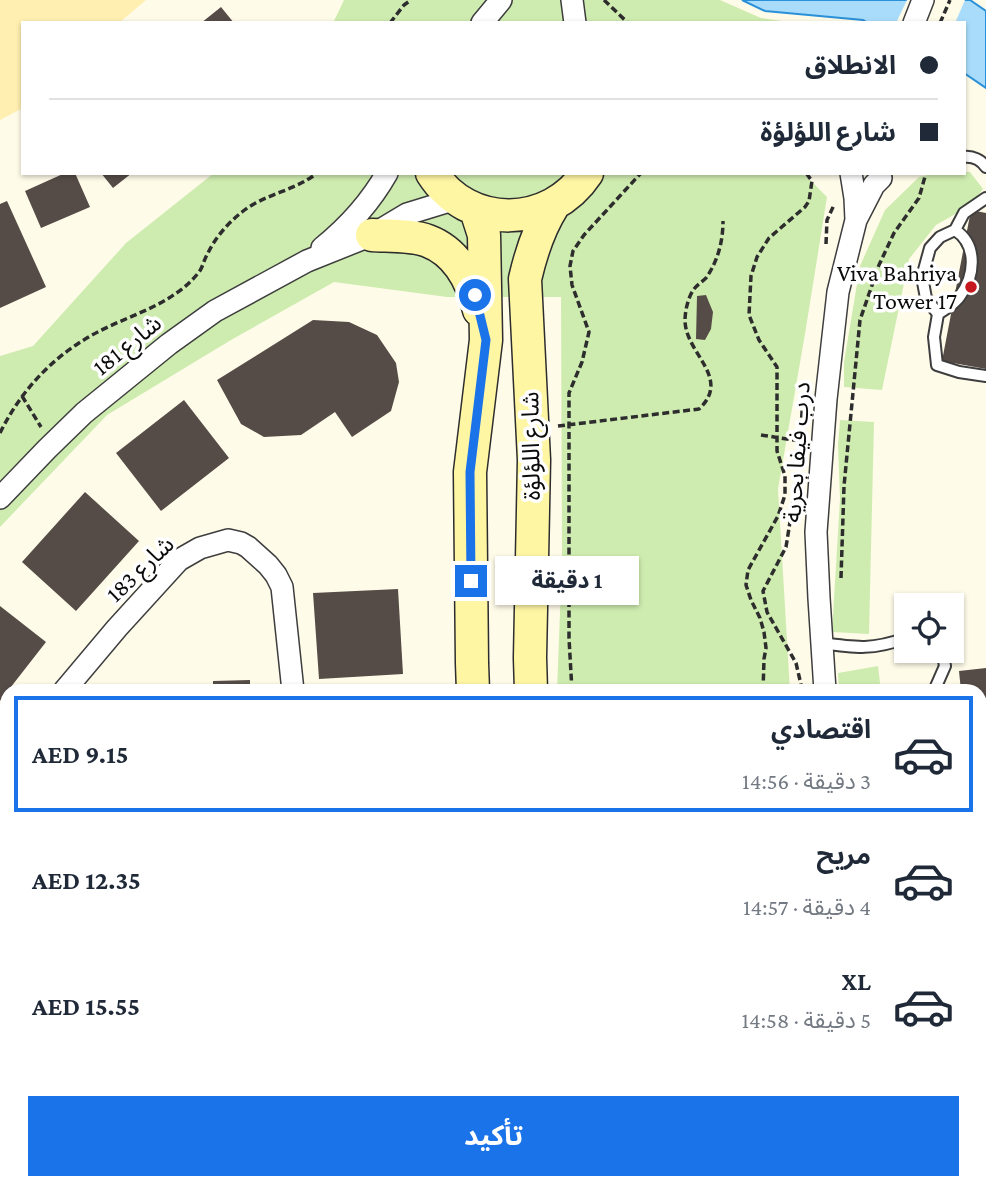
<!DOCTYPE html>
<html lang="ar">
<head>
<meta charset="utf-8">
<style>
	:root { --surface:#fff; --page:#f2f2f3; --text:#1f2937; --muted:#747a83; --line:#e0e1e3; --accent:#1a73e8 }
	body { margin:0; font-family:"Crimson Pro","Noto Sans Arabic",serif; background:var(--page); color:var(--text); direction:rtl; height:100vh; display:flex; flex-direction:column; font-size:26px; white-space:nowrap }
	* { box-sizing:border-box; margin:0 }
	p { font-size:23px; color:var(--muted) }
	.icon { flex:none; width:38px; height:38px; fill:none; stroke:currentColor; stroke-width:2; stroke-linecap:round; stroke-linejoin:round }
	.map { position:relative; flex:1; overflow:hidden; direction:ltr }
	.sheet { position:absolute; left:0px; top:684px; width:987px; height:506px; display:flex; flex-direction:column; background:var(--surface); border-radius:21px 21px 0 0; box-shadow:0 2px 5px #0004; direction:rtl }
	.sheet>* { flex:none }
	.guide { position:absolute; left:21px; top:21px; width:945px; height:154px; border-radius:0px; box-shadow:0 2px 5px #0004; direction:rtl; display:grid; align-content:center; height:154px; padding:0 28px; background:var(--surface) }
	.fabs { position:absolute; left:894px; top:593px; display:grid; gap:14px }
	.fabs a { display:grid; place-items:center; width:70px; height:70px; border-radius:0px; background:var(--surface); box-shadow:0 2px 5px #0004; font-size:35px }
	.end { position:absolute; width:32px; height:32px; margin:-16px; border:9px solid #1a73e8; background:#fff; box-shadow:0 0 0 4px #fff }
	.from { border-radius:50% }
	.bubble { position:absolute; height:49px; border-radius:0px; background:var(--surface); box-shadow:0 2px 5px #0004; font-size:23px; font-weight:700; line-height:49px; text-align:center; direction:rtl }
	.guide b { display:flex; align-items:center; gap:24px; height:66px; font-size:26px }
	.guide b+b { border-top:2px solid var(--line) }
	.guide i { width:18px; height:18px; background:var(--text) }
	ul { padding:12px 0 0; list-style:none }
	li { display:flex; align-items:center; gap:21px; height:116px; margin:0 14px 10px; padding:0 14px; border:4px solid transparent; border-radius:0px }
	li div { flex:1 }
	li b { display:block; font-size:26px }
	li em { font-style:normal; font-weight:700 }
	li.active { border-color:var(--accent) }
	li>.icon { width:63px; height:63px; stroke-width:1.5 }
	.primary-button { display:flex; gap:14px; margin-top:auto; padding:14px 28px }
	.primary-button a { flex:1; height:80px; border-radius:0px; background:var(--accent); color:#fff; font-size:28px; font-weight:700; line-height:80px; text-align:center }
	.map>svg:first-child { display:block }
</style>
</head>
<body>
<div class="map">
<svg width="986" height="1189" viewBox="0 0 986 1189">
	<rect width="100%" height="100%" fill="#fffbe9"/>
	<path fill="#cfecb0" d="M344,0H720L761,18L797,23H333Z
		M964,172H970L983,189L971,205L936,225L909,259L882,390L844,387V362L860,266L885,210L919,177L937,173Z
		M214,173H795L806,176L827,197L805,334L778,489L790,691H557L562,559L561,297H447L334,282L231,340L107,415L0,527V356L33,346L126,243Z
		M840,420L874,422L869,634L832,632L840,499L838,445Z
		M878,666L881,691H839L838,673Z
		M986,1139V1189H979L976,1183H980V1142Z
		M666,1183H918L921,1189H669Z"/>
	<path fill="#ffefb1" d="M0,0H146L119,23H23V108L0,120Z"/>
	<path fill="#a9dcfb" stroke="#2a91d8" stroke-width="2" d="M742,0H970L986,11V88L964,73V23H868L863,20L765,11Z"/>
	<path fill="#fffbe9" d="M907,0H965L955,23H896Z"/>
	<path fill="#554c47" d="M221,7L234,23H201Z
		M65,173H75L90,207L41,228L25,191Z
		M101,173H132L113,188Z
		M7,201L46,287L0,308V204Z
		M971,210L986,213V369L942,361Z
		M706,295L713,312L711,329L705,340L696,339L697,296Z
		M313,320L349,322L377,335L396,363L399,382L391,411L352,437L335,412L301,435L264,437L241,424L217,380Z
		M184,400L229,458L161,511L116,453Z
		M85,492L139,541L76,611L22,562Z
		M398,589L403,674L319,679L313,593Z
		M0,606L46,642L0,701Z
		M986,668V814L980,815V691H961L959,671Z
		M250,680V691H213V681Z
		M0,952L7,956V963L0,975Z
		M417,1183H499V1184L482,1189H419Z"/>
	<g fill="none" stroke-linecap="round" stroke-linejoin="round">
		<g stroke="#3e3e3e" stroke-width="14">
			<path id="lane" d="M964,157C973,156 981,160 986,167
				M986,198L964,213L955,230L940,237L930,248L922,277L926,298L938,314L934,337L937,365L959,372L986,376
				M938,314C945,309 955,304 960,296C975,276 978,245 955,230
				M822,643C857,648 873,650 906,638
				M934,691L945,666L942,651
				M980,846H986
				M980,933L986,938
				M980,985L986,984
				M980,1116L986,1114
				M14,1189L16,1183"/>
		</g>
		<g stroke="#3e3e3e" stroke-width="24">
			<path id="street" d="M572,0L575,23
				M482,23L501,0
				M914,23L923,0
				M851,173L855,198L856,220
				M322,248C348,227 370,203 387,173
				M0,498L47,449L84,413L169,344L215,311L307,261L372,235L407,214L456,199
				M64,691L117,628L179,560L200,548L228,540L241,543L248,547L268,565L276,575L282,587L293,691
				M825,691L819,598L816,532L826,399L838,292L856,220L874,185L881,178
				M0,781L7,769
				M0,893L7,897
				M350,1183L354,1189
				M958,1183L961,1189"/>
		</g>
		<g stroke="#2d2d2d" stroke-width="35">
			<path id="secondary" d="M432,173C468,230 550,229 587,173
				M372,235C389,236 413,235 428,241C457,252 472,281 479,310
				M473,691L472,663L470,472L486,340L484,235L476,210
				M531,691L530,658L534,460L525,279C531,253 539,228 553,206
				M577,1183L579,1189
				M630,1183L633,1189"/>
		</g>
		<path stroke="#2d2d2d" stroke-width="3.5" stroke-dasharray="7 3.5" stroke-linecap="butt" d="M604,0L628,23
			M390,23L404,5L411,0
			M940,23L950,0
			M826,244L827,220L834,205
			M22,396L41,427
			M558,426L699,409C732,378 686,354 685,321C685,311 688,297 694,289C697,285 702,282 706,278C718,261 723,241 723,221
			M801,428L803,397
			M0,433C23,386 60,349 108,327C131,316 155,308 175,294C184,288 192,281 199,272C203,267 204,259 208,253C215,238 228,223 242,212C264,194 295,191 317,173
			M761,435L800,441
			M797,478L786,547L763,591L767,612L796,663L802,689
			M841,578L844,486L860,320L879,265L894,233L919,198L926,173
			M572,691L569,638V393L582,362L589,332L572,285L570,266L573,251L584,235L641,173
			M763,691L764,659L766,648L764,632L760,618L751,600L746,585L748,570L778,516L785,495V476L777,451V367L759,340L749,315L751,276L757,257L769,238L805,207L809,201L812,181L806,173
			M980,1175L986,1186
			M681,1183L686,1189
			M765,1183L768,1189
			M840,1183L848,1189
			M898,1183L900,1189"/>
		<use href="#lane" stroke="#fff" stroke-width="10"/>
		<use href="#street" stroke="#fff" stroke-width="21"/>
		<use href="#secondary" stroke="#fff6a4" stroke-width="32"/>
	</g>
	<g fill="none" stroke-linecap="round" stroke-linejoin="round">
		<path stroke="#1a73e8" stroke-width="9" d="M471,581L470,472L486,340L475,295"/>
	</g>
	<circle fill="#c5191f" stroke="#fff" stroke-width="2.5" cx="971" cy="287" r="7"/>
	<g text-anchor="middle" stroke-width="7" stroke-linejoin="round" paint-order="stroke">
		<g font-size="24" fill="#0b0b0b" stroke="#fff" text-anchor="end">
			<text x="957" y="281">Viva Bahriya<tspan x="957" dy="28">Tower 17</tspan></text>
		</g>
		<g font-size="24" fill="#0b0b0b" stroke="#fff">
			<text transform="translate(127 345) rotate(-39)" y="8">شارع 181</text>
			<text transform="translate(531 446) rotate(-91)" y="8">شارع اللؤلؤة</text>
			<text transform="translate(797 452) rotate(-86)" y="8">درب فيفا بحرية</text>
			<text transform="translate(140 569) rotate(-44)" y="8">شارع 183</text>
		</g>
	</g>
</svg>
<div class="fabs">
<a><svg class="icon" aria-label="locate" viewBox="0 0 24 24"><circle cx="12" cy="12" r="6"/><path d="M12 2v4M12 18v4M2 12h4M18 12h4"/></svg></a>
</div>
<i class="end from" style="left:475px;top:295px"></i>
<i class="end" style="left:471px;top:581px"></i>
<div class="bubble" style="left:495px;top:556px;width:144px">1 دقيقة</div>
<div class="guide">
<b><i class="from"></i>الانطلاق</b>
<b><i></i>شارع اللؤلؤة</b>
</div>
<section class="sheet">
<ul>
<li class="active"><svg class="icon" aria-label="car" viewBox="0 0 24 24"><path d="M5 17H2v-5l4-1 3-4h7l3 4 3 1v5h-3M9 17h6M6 11h13"/><circle cx="7" cy="17" r="2"/><circle cx="17" cy="17" r="2"/></svg><div><b>اقتصادي</b><p>3 دقيقة · 14:56</p></div><em>AED 9.15</em></li>
<li><svg class="icon" aria-label="car" viewBox="0 0 24 24"><path d="M5 17H2v-5l4-1 3-4h7l3 4 3 1v5h-3M9 17h6M6 11h13"/><circle cx="7" cy="17" r="2"/><circle cx="17" cy="17" r="2"/></svg><div><b>مريح</b><p>4 دقيقة · 14:57</p></div><em>AED 12.35</em></li>
<li><svg class="icon" aria-label="car" viewBox="0 0 24 24"><path d="M5 17H2v-5l4-1 3-4h7l3 4 3 1v5h-3M9 17h6M6 11h13"/><circle cx="7" cy="17" r="2"/><circle cx="17" cy="17" r="2"/></svg><div><b>XL</b><p>5 دقيقة · 14:58</p></div><em>AED 15.55</em></li>
</ul>
<div class="primary-button"><a>تأكيد</a></div>
</section>
</div>
</body>
</html>
